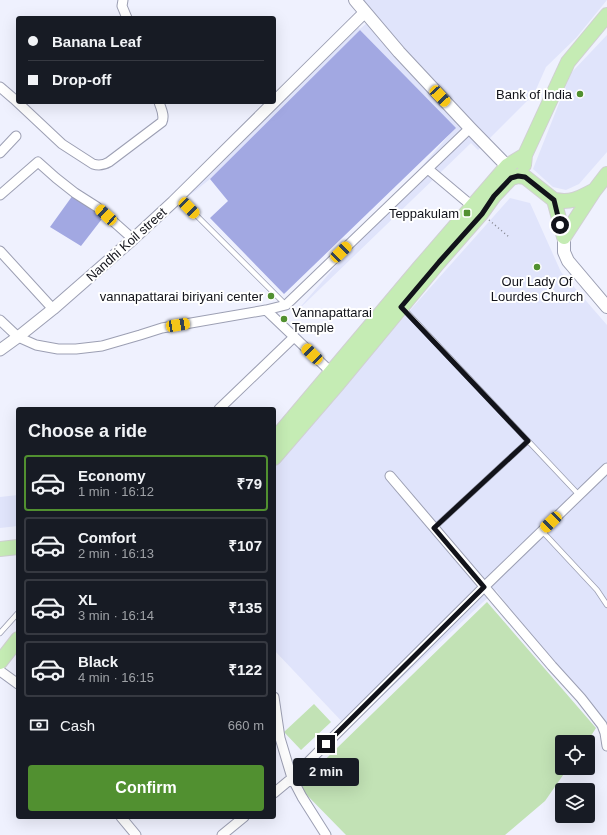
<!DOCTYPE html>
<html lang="en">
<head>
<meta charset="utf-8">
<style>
	:root { --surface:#171b24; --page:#242831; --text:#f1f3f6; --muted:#9ea1a6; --line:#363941; --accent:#519030 }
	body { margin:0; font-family:Helvetica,sans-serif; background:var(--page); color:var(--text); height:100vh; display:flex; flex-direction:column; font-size:15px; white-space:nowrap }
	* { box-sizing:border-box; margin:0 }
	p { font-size:13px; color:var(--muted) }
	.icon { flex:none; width:22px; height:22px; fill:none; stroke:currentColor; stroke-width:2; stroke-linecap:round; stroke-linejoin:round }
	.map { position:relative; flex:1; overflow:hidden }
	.side { position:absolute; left:16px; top:407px; width:260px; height:412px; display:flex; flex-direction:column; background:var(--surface); border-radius:4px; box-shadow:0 4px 16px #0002 }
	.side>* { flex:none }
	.top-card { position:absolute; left:16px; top:16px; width:260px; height:88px; border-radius:4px; box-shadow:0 4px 16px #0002; display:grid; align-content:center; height:88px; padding:0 12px; background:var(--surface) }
	.controls { position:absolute; left:555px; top:735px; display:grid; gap:8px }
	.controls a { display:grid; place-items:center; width:40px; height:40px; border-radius:4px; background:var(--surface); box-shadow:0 4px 16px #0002; font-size:20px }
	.end { position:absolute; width:18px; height:18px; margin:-9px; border:5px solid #12131a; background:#fff; box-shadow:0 0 0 2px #fff }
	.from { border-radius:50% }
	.bubble { position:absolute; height:28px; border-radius:4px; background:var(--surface); box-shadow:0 4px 16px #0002; font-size:13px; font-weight:600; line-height:28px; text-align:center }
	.car { position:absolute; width:12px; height:24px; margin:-12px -6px; border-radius:5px; box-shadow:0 0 3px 1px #0007; background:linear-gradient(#f5c518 24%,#345 0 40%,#f5c518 0 76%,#345 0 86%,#f5c518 0) }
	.top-card b { display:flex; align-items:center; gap:14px; height:38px; font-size:15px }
	.top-card b+b { border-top:1px solid var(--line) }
	.top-card i { width:10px; height:10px; background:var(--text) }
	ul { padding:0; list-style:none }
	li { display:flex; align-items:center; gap:12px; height:56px; margin:0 8px 6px; padding:0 4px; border:2px solid var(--line); border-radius:4px }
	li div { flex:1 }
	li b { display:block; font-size:15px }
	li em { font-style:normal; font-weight:600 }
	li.active { border-color:var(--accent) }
	li>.icon { width:36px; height:36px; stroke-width:1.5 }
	h2 { padding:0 12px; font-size:18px; line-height:48px }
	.pay { display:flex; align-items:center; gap:10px; height:44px; padding:0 12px; font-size:15px }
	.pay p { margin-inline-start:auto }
	.cta { display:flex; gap:8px; margin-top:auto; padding:8px 12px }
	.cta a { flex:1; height:46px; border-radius:4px; background:var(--accent); color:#fff; font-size:16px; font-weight:600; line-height:46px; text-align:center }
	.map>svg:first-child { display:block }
</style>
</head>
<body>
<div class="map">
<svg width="607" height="835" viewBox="0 0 607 835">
	<rect width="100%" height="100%" fill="#eff1fe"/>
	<path fill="#e0e4fb" d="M362,0H607L576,38L546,67L534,94L478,150L471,143L296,312L455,128L360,30L210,179L184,200L175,191L351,21L360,29L376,15Z
		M607,35V152L579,184L566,190L553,187L533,169L571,73Z
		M510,198L530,203L561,272L607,325V723L599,731L496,590L348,728L274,650V463Z
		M18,495V526L0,528V497Z"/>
	<path fill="#c2e2b5" d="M487,602L596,728L587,742H562V768H568L545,801L505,835H346L298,786Z
		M314,704L331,722L301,750L284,732Z"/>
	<path fill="#a2a8e2" d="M360,30L456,128L284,294L210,218L228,201L210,179Z
		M73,195L105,215L81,246L50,227Z"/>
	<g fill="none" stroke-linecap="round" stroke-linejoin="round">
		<g stroke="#9c9fb3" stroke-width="6">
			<path id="service" d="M178,197L286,305
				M403,308L579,495
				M434,528L528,441
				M542,531L597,590L607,605
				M0,633L18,613"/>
		</g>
		<g stroke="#9c9fb3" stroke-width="11">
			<path id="minor" d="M123,0L122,6L127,18
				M0,87L14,99L62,144L93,164C99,166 104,165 109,162L162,122C165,115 161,109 159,102
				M0,153L16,136
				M428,169L472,206
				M0,195L38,162L56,178L75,193L97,207L133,239
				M0,251L53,309
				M266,310L331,372
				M0,320L18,337L36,345L58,349H76L102,346L140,335L162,328L266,310L286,305L470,128
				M219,409L294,337
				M390,476L552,666L581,698L602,725L605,733L607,746
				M0,671L18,684
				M274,697L280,738L292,778L302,797L326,835
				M274,793L292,778L484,587L607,468
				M121,817L136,835
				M222,835L244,817"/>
		</g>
		<g stroke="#9c9fb3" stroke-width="13">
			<path id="tertiary" d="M0,350L18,337L53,309L133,239L173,202L365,12"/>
		</g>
		<g stroke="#9c9fb3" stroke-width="14">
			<path id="secondary" d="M355,0L399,52L470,128L507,166
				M564,237V252L568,261L607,307"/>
		</g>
		<g stroke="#d0d0d1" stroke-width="16">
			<path id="primary" d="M524,165L525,155L568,62L607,15
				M554,200C571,203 578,199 593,191
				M564,237L594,191L607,174
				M274,440L419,268L507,166L525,155
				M274,458L337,385L439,262L481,214L494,196L511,178L518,176L525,177L554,200L564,237
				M0,549L18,547
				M0,662L18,639"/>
		</g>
		<path stroke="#858690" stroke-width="1.5" stroke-dasharray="1 3" stroke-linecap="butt" d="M489,220L509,237"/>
		<use href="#service" stroke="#fff" stroke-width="4.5"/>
		<use href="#minor" stroke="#fff" stroke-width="9"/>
		<use href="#tertiary" stroke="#fff" stroke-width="11"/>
		<use href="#secondary" stroke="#fff" stroke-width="12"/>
		<use href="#primary" stroke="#c5ecb4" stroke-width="14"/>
	</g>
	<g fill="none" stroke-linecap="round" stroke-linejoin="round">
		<path stroke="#12131a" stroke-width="5" d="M326,744L484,587L434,528L528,441L401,307L439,262L482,214L494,196L511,178L518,176L525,177L554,200L560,225"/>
	</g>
	<g fill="#519030" stroke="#fff" stroke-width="1.5">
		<circle cx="580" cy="94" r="4"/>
		<rect x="463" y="209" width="8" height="8" rx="2"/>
		<circle cx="537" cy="267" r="4"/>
		<circle cx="271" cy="296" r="4"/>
		<circle cx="284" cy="319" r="4"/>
	</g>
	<g text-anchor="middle" stroke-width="4" stroke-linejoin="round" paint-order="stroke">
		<g font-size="13" fill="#12131a" stroke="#fff" text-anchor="end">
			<text x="572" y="99">Bank of India</text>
			<text x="459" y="218">Teppakulam</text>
			<text x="537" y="286" text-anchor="middle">Our Lady Of<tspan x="537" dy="15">Lourdes Church</tspan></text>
			<text x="263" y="301">vannapattarai biriyani center</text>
			<text x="292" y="317" text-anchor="start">Vannapattarai<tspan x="292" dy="15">Temple</tspan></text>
		</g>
		<g font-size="13" fill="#12131a" stroke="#fff">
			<text transform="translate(126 244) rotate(-42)" y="5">Nandhi Koil street</text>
		</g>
	</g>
</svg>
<div class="controls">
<a><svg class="icon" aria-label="locate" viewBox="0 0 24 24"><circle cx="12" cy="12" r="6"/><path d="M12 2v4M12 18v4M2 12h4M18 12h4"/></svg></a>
<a><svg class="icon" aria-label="layers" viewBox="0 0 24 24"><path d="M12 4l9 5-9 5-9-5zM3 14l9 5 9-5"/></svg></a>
</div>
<i class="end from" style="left:560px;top:225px"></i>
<i class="end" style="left:326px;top:744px"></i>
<div class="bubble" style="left:293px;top:758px;width:66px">2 min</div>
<i class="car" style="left:440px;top:96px;rotate:137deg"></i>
<i class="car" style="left:189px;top:208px;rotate:135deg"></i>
<i class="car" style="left:106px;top:215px;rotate:312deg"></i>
<i class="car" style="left:341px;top:252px;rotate:46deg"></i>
<i class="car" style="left:178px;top:325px;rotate:80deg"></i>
<i class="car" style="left:312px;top:354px;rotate:314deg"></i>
<i class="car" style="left:551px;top:522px;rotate:226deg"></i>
<div class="top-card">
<b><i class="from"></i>Banana Leaf</b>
<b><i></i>Drop-off</b>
</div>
<section class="side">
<h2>Choose a ride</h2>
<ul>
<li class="active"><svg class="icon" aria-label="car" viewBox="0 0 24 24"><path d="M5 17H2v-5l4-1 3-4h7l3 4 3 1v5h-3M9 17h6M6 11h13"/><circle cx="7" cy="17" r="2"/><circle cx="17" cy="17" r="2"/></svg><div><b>Economy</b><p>1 min · 16:12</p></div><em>₹79</em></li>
<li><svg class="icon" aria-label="car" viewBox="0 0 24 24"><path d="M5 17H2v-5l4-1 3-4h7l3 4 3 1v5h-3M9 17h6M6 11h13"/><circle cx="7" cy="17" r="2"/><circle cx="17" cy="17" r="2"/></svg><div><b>Comfort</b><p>2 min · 16:13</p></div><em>₹107</em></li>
<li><svg class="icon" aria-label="car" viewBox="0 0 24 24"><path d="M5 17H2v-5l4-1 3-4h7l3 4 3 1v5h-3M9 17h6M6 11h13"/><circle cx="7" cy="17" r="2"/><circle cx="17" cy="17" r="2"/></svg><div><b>XL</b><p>3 min · 16:14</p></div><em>₹135</em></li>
<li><svg class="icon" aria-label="car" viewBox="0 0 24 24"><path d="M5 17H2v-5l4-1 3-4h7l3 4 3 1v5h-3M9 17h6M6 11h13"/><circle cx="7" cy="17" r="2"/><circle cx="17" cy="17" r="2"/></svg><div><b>Black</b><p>4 min · 16:15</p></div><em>₹122</em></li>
</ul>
<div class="pay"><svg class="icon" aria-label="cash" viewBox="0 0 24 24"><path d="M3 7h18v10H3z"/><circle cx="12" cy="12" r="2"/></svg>Cash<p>660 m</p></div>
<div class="cta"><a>Confirm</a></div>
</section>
</div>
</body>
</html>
